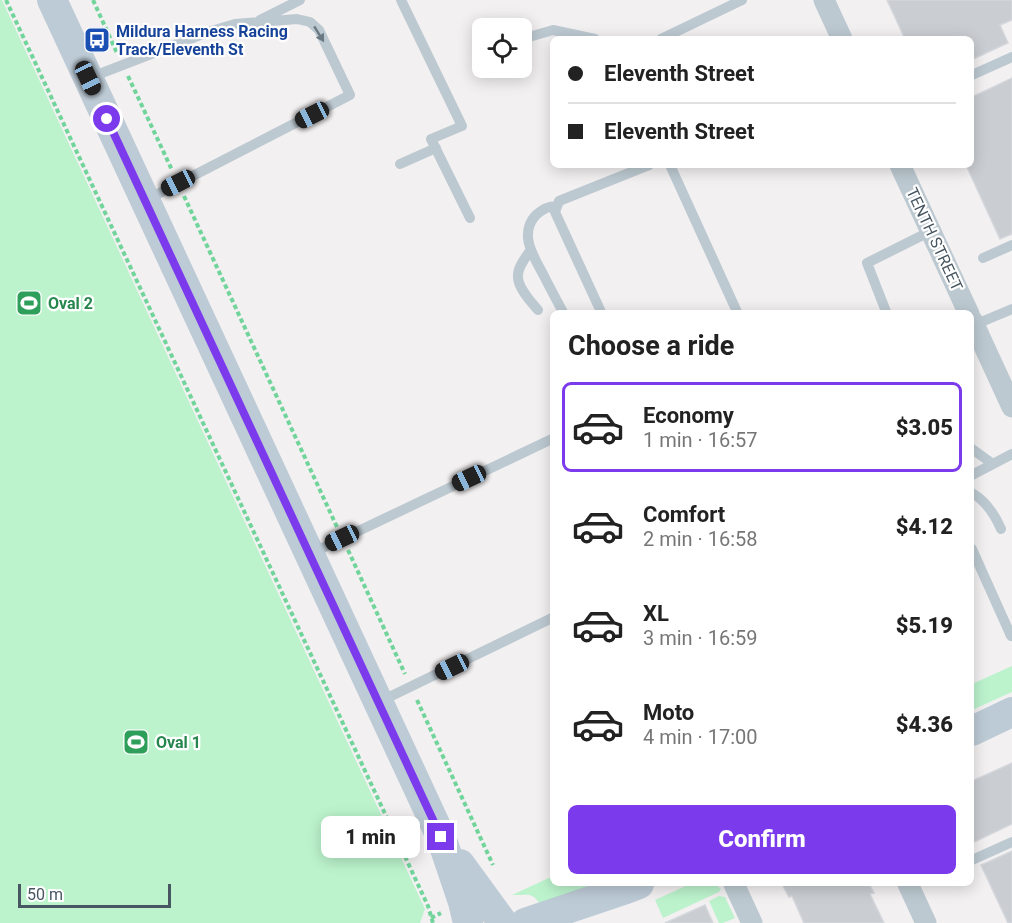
<!DOCTYPE html>
<html lang="en">
<head>
<meta charset="utf-8">
<style>
	:root { --surface:#fff; --page:#f6f6f6; --text:#222; --muted:#767676; --line:#e0e0e0; --accent:#7c3aed }
	body { margin:0; font-family:Roboto,sans-serif; background:var(--page); color:var(--text); height:100vh; display:flex; flex-direction:column; font-size:22px; white-space:nowrap }
	* { box-sizing:border-box; margin:0 }
	p { font-size:20px; color:var(--muted) }
	.icon { flex:none; width:33px; height:33px; fill:none; stroke:currentColor; stroke-width:2; stroke-linecap:round; stroke-linejoin:round }
	.map { position:relative; flex:1; overflow:hidden }
	.panel { position:absolute; left:550px; top:310px; width:424px; height:576px; display:flex; flex-direction:column; background:var(--surface); border-radius:9px; box-shadow:0 3px 15px #0003 }
	.panel>* { flex:none }
	.banner { position:absolute; left:550px; top:36px; width:424px; height:132px; border-radius:9px; box-shadow:0 3px 15px #0003; display:grid; align-content:center; height:132px; padding:0 18px; background:var(--surface) }
	.controls { position:absolute; left:472px; top:18px; display:grid; gap:12px }
	.controls a { display:grid; place-items:center; width:60px; height:60px; border-radius:9px; background:var(--surface); box-shadow:0 3px 15px #0003; font-size:30px }
	.scale { position:absolute; left:18px; bottom:15px; width:153px; box-sizing:border-box; padding-left:6px; border:3px solid #475660; border-top:0; font-size:16px; line-height:21px; white-space:nowrap; color:#475660; -webkit-text-stroke:4px #fff; paint-order:stroke }
	.end { position:absolute; width:27px; height:27px; margin:-14px; border:8px solid #7c3aed; background:#fff; box-shadow:0 0 0 3px #fff }
	.from { border-radius:50% }
	.bubble { position:absolute; height:42px; border-radius:9px; background:var(--surface); box-shadow:0 3px 15px #0003; font-size:20px; font-weight:800; line-height:42px; text-align:center }
	.car { position:absolute; width:18px; height:36px; margin:-18px -9px; border-radius:8px; box-shadow:0 0 4px 2px #0007; background:linear-gradient(#222 24%,#8ab4d8 0 40%,#222 0 76%,#8ab4d8 0 86%,#222 0) }
	.banner b { display:flex; align-items:center; gap:21px; height:57px; font-size:22px }
	.banner b+b { border-top:2px solid var(--line) }
	.banner i { width:15px; height:15px; background:var(--text) }
	ul { padding:0; list-style:none }
	li { display:flex; align-items:center; gap:18px; height:90px; margin:0 12px 9px; padding:0 6px; border:3px solid transparent; border-radius:9px }
	li div { flex:1 }
	li b { display:block; font-size:22px }
	li em { font-style:normal; font-weight:800 }
	li.active { border-color:var(--accent) }
	li>.icon { width:54px; height:54px; stroke-width:1.5 }
	h2 { padding:0 18px; font-size:27px; line-height:72px }
	.button { display:flex; gap:12px; margin-top:auto; padding:12px 18px }
	.button a { flex:1; height:69px; border-radius:9px; background:var(--accent); color:#fff; font-size:24px; font-weight:800; line-height:69px; text-align:center }
	.map>svg:first-child { display:block }
</style>
</head>
<body>
<div class="map">
<svg width="1012" height="923" viewBox="0 0 1012 923">
	<rect width="100%" height="100%" fill="#f3f0f1"/>
	<path fill="#bcf3cd" d="M0,0H2L425,909L420,923H0Z
		M1012,666V692L972,710V684Z
		M553,876L554,884H596L542,908C532,890 529,896 512,895Z
		M690,884H715L721,889L719,892L663,918L655,900Z
		M719,896L725,897L735,918L723,923H719L709,901Z"/>
	<path fill="#caced3" stroke="#d4d7dc" stroke-width="1.5" d="M887,0H1012V20L1000,25L1008,43L973,59L972,39H905Z
		M1012,78V234L1000,239L966,165H972V97Z
		M1012,763V824L972,843V781Z
		M1012,851V923H1008L981,865Z
		M782,884H869L874,893L870,894L884,923H804L792,896L789,897Z
		M705,905L713,923H665Z"/>
	<g fill="none" stroke-linecap="round" stroke-linejoin="round">
		<path stroke="#71d49b" stroke-width="4" stroke-dasharray="4.5 3" stroke-linecap="butt" d="M6,0L428,906L433,923
			M93,0L117,53
			M128,76L172,170
			M184,196L337,527
			M348,550L405,674
			M417,700L493,865
			M431,918L441,913"/>
		<path stroke="#bdc9d1" stroke-width="10" d="M401,0L462,126L431,139L470,218
			M260,20L300,0
			M522,39L553,30L595,39
			M661,39L742,0
			M972,75L1012,57
			M89,78L208,32L235,24L297,19L310,22L319,30L350,95L148,199
			M400,164L436,148
			M670,165L738,314
			M557,206C548,206 543,209 536,215C518,234 534,257 544,276C550,288 557,301 564,314
			M530,251C525,258 517,268 518,277C518,288 531,302 538,310
			M983,258L1012,245
			M602,314L555,212L559,201L649,165
			M887,314L867,263L931,231
			M974,325L1012,309
			M972,449L993,464
			M972,475L1012,454
			M972,493C986,501 995,515 1001,529
			M972,549L1011,636
			M310,554L554,438
			M381,701L554,617
			M972,860L1012,842"/>
		<path stroke="#bdc9d1" stroke-width="21" d="M824,0L842,39
			M900,165L969,314
			M972,320L1012,407
			M734,884L752,923
			M908,884L926,923"/>
		<path stroke="#bdcbd6" stroke-width="30" d="M52,0L441,837L463,902L468,923
			M972,731L1012,712
			M460,864L503,923
			M525,923L626,889L639,884"/>
	</g>
	<defs><path id="oneway-solid" d="M-6-.8H1V-3.2L6.5 0L1 3.2V.8H-6Z" transform="scale(1.5)"/></defs>
	<use fill="#6a7882" href="#oneway-solid" transform="translate(319 34) rotate(58)"/>
	<g fill="none" stroke-linecap="round" stroke-linejoin="round">
		<path stroke="#7c3aed" stroke-width="8" d="M107,119L441,837"/>
	</g>
	<defs>
		<g id="bus-square" transform="scale(1.35)"><rect x="-9" y="-9" width="18" height="18" rx="4" fill="#1a4fb4" stroke="#fff"/><path d="M-5-6H5V4H4V6H2V4H-2V6H-4V4H-5ZM-3.5-4V0h7V-4ZM-3.5 1.2v1.5H-2V1.2ZM2 1.2v1.5H3.5V1.2Z" fill="#fff"/></g>
		<g id="stadium-square" transform="scale(1.35)"><rect x="-9" y="-9" width="18" height="18" rx="4" fill="#2e9e5b" stroke="#fff"/><path d="M0-5a6.5 5 0 1 0 0 10a6.5 5 0 1 0 0-10ZM-3.5-1.8h7v3.6h-7Z" fill="#fff"/></g>
	</defs>
	<g fill-rule="evenodd">
		<use href="#bus-square" x="97" y="40"/>
		<use href="#stadium-square" x="29" y="303"/>
		<use href="#stadium-square" x="136" y="742"/>
	</g>
	<g text-anchor="middle" stroke-width="4.5" stroke-linejoin="round" paint-order="stroke">
		<g font-size="16" font-weight="bold" fill="#164399" stroke="#fff" text-anchor="start">
			<text x="116" y="37">Mildura Harness Racing<tspan x="116" dy="18">Track/Eleventh St</tspan></text>
		</g>
		<g font-size="16" fill="#475660" stroke="#fff">
			<text transform="translate(935 239) rotate(65)" y="6">TENTH STREET</text>
		</g>
		<g font-size="16" font-weight="bold" fill="#27864d" stroke="#fff" text-anchor="start">
			<text x="48" y="309">Oval 2</text>
			<text x="156" y="748">Oval 1</text>
		</g>
	</g>
</svg>
<div class="controls">
<a><svg class="icon" aria-label="locate" viewBox="0 0 24 24"><circle cx="12" cy="12" r="6"/><path d="M12 2v4M12 18v4M2 12h4M18 12h4"/></svg></a>
</div>
<div class="scale">50 m</div>
<i class="end from" style="left:107px;top:119px"></i>
<i class="end" style="left:441px;top:837px"></i>
<div class="bubble" style="left:321px;top:816px;width:99px">1 min</div>
<i class="car" style="left:88px;top:78px;rotate:155deg"></i>
<i class="car" style="left:312px;top:115px;rotate:243deg"></i>
<i class="car" style="left:178px;top:183px;rotate:243deg"></i>
<i class="car" style="left:469px;top:478px;rotate:245deg"></i>
<i class="car" style="left:342px;top:538px;rotate:245deg"></i>
<i class="car" style="left:452px;top:667px;rotate:244deg"></i>
<div class="banner">
<b><i class="from"></i>Eleventh Street</b>
<b><i></i>Eleventh Street</b>
</div>
<section class="panel">
<h2>Choose a ride</h2>
<ul>
<li class="active"><svg class="icon" aria-label="car" viewBox="0 0 24 24"><path d="M5 17H2v-5l4-1 3-4h7l3 4 3 1v5h-3M9 17h6M6 11h13"/><circle cx="7" cy="17" r="2"/><circle cx="17" cy="17" r="2"/></svg><div><b>Economy</b><p>1 min · 16:57</p></div><em>$3.05</em></li>
<li><svg class="icon" aria-label="car" viewBox="0 0 24 24"><path d="M5 17H2v-5l4-1 3-4h7l3 4 3 1v5h-3M9 17h6M6 11h13"/><circle cx="7" cy="17" r="2"/><circle cx="17" cy="17" r="2"/></svg><div><b>Comfort</b><p>2 min · 16:58</p></div><em>$4.12</em></li>
<li><svg class="icon" aria-label="car" viewBox="0 0 24 24"><path d="M5 17H2v-5l4-1 3-4h7l3 4 3 1v5h-3M9 17h6M6 11h13"/><circle cx="7" cy="17" r="2"/><circle cx="17" cy="17" r="2"/></svg><div><b>XL</b><p>3 min · 16:59</p></div><em>$5.19</em></li>
<li><svg class="icon" aria-label="car" viewBox="0 0 24 24"><path d="M5 17H2v-5l4-1 3-4h7l3 4 3 1v5h-3M9 17h6M6 11h13"/><circle cx="7" cy="17" r="2"/><circle cx="17" cy="17" r="2"/></svg><div><b>Moto</b><p>4 min · 17:00</p></div><em>$4.36</em></li>
</ul>
<div class="button"><a>Confirm</a></div>
</section>
</div>
</body>
</html>
